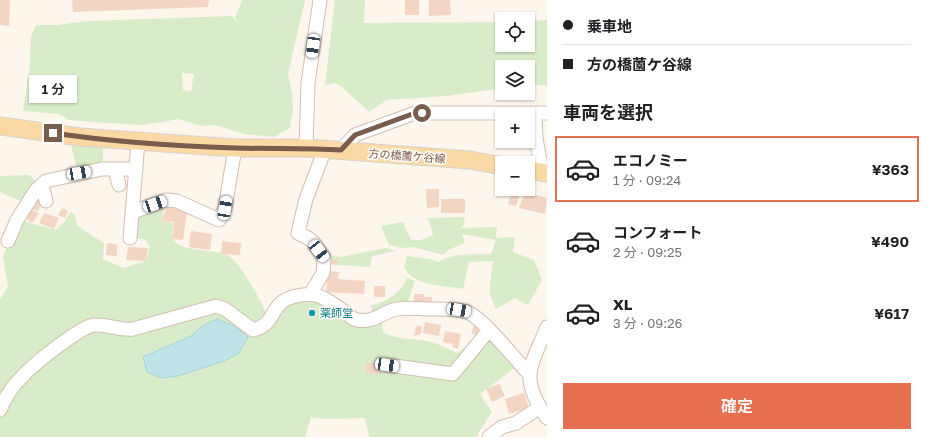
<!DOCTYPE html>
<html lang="ja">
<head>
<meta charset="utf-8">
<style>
	:root { --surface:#fff; --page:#f6f6f6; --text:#202124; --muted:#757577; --line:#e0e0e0; --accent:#e76f51 }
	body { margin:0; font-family:"Golos Text","Noto Sans JP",sans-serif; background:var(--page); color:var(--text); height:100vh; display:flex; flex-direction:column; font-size:15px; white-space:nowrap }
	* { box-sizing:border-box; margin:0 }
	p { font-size:13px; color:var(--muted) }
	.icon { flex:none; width:22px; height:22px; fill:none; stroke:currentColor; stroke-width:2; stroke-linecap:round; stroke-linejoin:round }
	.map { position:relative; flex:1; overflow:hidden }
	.drawer { display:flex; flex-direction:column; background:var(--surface); width:380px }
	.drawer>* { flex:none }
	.banner { display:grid; align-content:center; height:88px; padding:0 16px; background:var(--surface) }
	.fabs { position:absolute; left:495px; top:12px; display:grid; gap:8px }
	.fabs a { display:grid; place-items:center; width:40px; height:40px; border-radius:0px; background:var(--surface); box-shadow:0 1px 3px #0004; font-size:20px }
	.end { position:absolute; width:18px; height:18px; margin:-9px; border:5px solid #7a5c4d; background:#fff; box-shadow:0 0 0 2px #fff }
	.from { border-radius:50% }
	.bubble { position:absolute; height:28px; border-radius:0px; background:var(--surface); box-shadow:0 1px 3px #0004; font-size:13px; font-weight:600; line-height:28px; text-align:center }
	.car { position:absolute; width:12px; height:24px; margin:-12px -6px; border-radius:5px; box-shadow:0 0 3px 1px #0007; background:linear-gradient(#fff 24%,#345 0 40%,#fff 0 76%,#345 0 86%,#fff 0) }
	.banner b { display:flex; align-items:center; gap:14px; height:38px; font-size:15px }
	.banner b+b { border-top:1px solid var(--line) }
	.banner i { width:10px; height:10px; background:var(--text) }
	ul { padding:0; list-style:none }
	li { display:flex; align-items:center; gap:12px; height:66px; margin:0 8px 6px; padding:0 8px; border:2px solid transparent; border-radius:0px }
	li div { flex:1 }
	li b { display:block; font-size:15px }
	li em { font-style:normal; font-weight:600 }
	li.active { border-color:var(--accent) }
	li>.icon { width:36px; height:36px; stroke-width:1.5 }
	h2 { padding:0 16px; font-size:18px; line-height:48px }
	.action { display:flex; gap:8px; margin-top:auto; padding:8px 16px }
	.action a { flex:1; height:46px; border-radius:0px; background:var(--accent); color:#fff; font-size:16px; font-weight:600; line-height:46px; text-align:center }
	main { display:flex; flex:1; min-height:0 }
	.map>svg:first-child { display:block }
</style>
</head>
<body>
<main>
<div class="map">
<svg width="547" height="437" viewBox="0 0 547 437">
	<rect width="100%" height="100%" fill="#fdf6ec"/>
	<path fill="#d8ecc9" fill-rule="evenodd" d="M242,0H305L288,74L292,93L293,109L290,128L274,137L244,134L215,125L201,126L179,119L144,125L107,123L69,120L59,114L23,111L30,65L31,36L36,25H57L89,21L232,16L240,26L235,18ZM182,73L194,74L191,91L183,90Z
		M335,0H365L364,23L502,22V45H528V21L547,20V86L528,84V67H502V88L447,96L387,100L369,112L342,87L335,83L325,85Z
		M71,145L103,147V163L77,170Z
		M29,175L37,182L24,203L0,192V176Z
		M166,198L162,221L173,223C173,227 171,235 173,238C180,254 216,248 229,256C243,265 261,303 269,318L282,302L310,294L356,320L381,318L383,332C396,340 412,338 427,341C437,343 447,348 457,353L487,334L516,367L480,394L492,412L476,437H369L365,418L327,419L311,417L305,437H0V299L8,287L3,256L19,220L56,230L66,220L70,212L75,215L77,226L104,243L103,259L123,268L146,261L150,247L145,239L130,238L135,213Z
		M465,217L463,226L454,232L461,228L497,227L496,238L515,237L513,252L534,260L542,280L528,305L515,298L496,309L489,292L493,261L469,262L463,289C443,285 414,287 404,267L407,256L430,259L438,262C454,253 473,254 491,254L496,240L462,234L465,243L448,250L444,255L412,247L401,248L389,245L381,226L403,222L411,240H421L433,235L428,218Z
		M385,248L396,251L372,256L370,267L326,264V255L341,257Z
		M407,278L415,281L407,305L373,315L371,306C387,301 400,294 407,278Z"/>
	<path fill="#bfe3e8" stroke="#a5d3da" d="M217,319L234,326L248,337L239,353L224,361L178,376L161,378L147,372L143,357L191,336L204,325Z"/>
	<path fill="#f3d5c3" d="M0,0H10L9,26L0,25Z
		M72,0H209L208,7L73,12Z
		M405,0H419V15H405Z
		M429,0H450L451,15L429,16Z
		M426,189H439V207L427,208Z
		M512,190L520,193L516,206L508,204Z
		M525,192L547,198L545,214L519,208Z
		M32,197L43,202L38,211L28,207Z
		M441,199H465V213H441Z
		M168,202L187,210L183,240L172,239L174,222L162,221Z
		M27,208L39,213L32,223L23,216Z
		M62,208L68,211L65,218L58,215Z
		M44,213L59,218L54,229L39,223Z
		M191,231L212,234L210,250L189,247Z
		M222,241L241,243L240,255L221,254Z
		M107,243L117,244V256L106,255Z
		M128,247L148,248L146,261L126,260Z
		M330,259L339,261L337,265L329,264Z
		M328,271L339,272L338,279L365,281L364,294L326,292Z
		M374,286H385V297H374Z
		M414,294H424V297H432V306H414Z
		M307,309L317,310V317H306Z
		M425,322L441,325L439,336L423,333Z
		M416,326H422L421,334L414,336Z
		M473,326L479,327L478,335L472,334Z
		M445,331L461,334L458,349L452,347L453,344L443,342Z
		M366,363H381V374L366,373Z
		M499,384L505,396L492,402L486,389Z
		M524,393L529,408L509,414L505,399Z"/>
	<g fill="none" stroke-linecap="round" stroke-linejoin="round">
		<g stroke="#d1beb0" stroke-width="15">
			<path id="minor" d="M535,114L536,138L542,172
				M306,148L308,83L320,0
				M341,150L355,135L415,113H547
				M115,169L119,185
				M42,185L46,201
				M133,212L166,200L177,201L219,220L225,208L235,148
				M130,238L138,142
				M8,241L17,220L36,190L46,181L102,169H136
				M311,293L323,273L324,258L314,243L308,238L298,233L306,199L325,149
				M547,327C530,368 519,378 547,418
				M387,365L453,374L489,330
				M0,410C4,399 13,385 22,377C32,365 80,327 94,325C108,324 120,331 133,329L216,306L225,309L253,330C278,324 268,302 296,296C320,291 325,299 345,312C348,315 353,319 357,320C375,323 381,312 397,309C407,307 418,309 428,309C441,309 454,308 467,312C481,316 517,361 529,374
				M489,437L502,427L516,423L540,407"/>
		</g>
		<g stroke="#dad1cd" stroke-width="19">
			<path id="major" d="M0,126L80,137L235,148H306L470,160L502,166
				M528,170L547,173"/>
		</g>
		<use href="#minor" stroke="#fff" stroke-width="13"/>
		<use href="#major" stroke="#fbd9a5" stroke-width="17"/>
	</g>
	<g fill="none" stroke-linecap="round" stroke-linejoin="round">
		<path stroke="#7a5c4d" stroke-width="5" d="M53,133C113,142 175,146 235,148C270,149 306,148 341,150L355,135L415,113H422"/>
	</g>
	<circle fill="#0f9aa8" stroke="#fffaf3" stroke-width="1.5" cx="312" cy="313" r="4"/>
	<g text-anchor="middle" stroke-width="3.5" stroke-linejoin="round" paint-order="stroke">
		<g font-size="11" fill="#7a5c4d" stroke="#fffaf3">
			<text transform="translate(407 156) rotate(4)" y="4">方の橋薗ケ谷線</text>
		</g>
		<g font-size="11" fill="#0d838f" stroke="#fffaf3" text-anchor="start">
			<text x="320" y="317">薬師堂</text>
		</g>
	</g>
</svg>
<div class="fabs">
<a><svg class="icon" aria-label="locate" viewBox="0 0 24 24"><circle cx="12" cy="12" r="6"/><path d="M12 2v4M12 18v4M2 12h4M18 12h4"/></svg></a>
<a><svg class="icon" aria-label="layers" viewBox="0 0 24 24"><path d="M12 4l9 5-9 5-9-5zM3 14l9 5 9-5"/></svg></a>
<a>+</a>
<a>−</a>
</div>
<i class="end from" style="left:422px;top:113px"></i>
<i class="end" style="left:53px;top:133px"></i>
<div class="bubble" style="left:29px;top:75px;width:48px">1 分</div>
<i class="car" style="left:313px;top:46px;rotate:188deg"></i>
<i class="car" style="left:79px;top:173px;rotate:80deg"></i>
<i class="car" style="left:155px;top:204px;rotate:71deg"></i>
<i class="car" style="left:225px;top:208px;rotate:9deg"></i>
<i class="car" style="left:319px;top:251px;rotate:142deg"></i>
<i class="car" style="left:459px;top:310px;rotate:100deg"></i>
<i class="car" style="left:387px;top:365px;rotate:98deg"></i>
</div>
<section class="drawer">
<div class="banner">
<b><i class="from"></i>乗車地</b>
<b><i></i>方の橋薗ケ谷線</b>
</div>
<h2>車両を選択</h2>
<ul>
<li class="active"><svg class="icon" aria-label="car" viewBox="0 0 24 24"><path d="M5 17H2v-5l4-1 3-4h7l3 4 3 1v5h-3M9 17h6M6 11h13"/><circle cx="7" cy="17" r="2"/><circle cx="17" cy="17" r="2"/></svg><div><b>エコノミー</b><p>1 分 · 09:24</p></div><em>¥363</em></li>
<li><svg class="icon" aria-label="car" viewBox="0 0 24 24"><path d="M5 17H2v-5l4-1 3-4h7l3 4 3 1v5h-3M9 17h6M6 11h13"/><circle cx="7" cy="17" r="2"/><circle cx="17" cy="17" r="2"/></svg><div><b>コンフォート</b><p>2 分 · 09:25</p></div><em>¥490</em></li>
<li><svg class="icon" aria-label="car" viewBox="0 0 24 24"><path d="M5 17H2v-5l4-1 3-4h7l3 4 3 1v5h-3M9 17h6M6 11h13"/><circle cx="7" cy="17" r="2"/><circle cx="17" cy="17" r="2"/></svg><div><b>XL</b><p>3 分 · 09:26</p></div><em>¥617</em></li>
</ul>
<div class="action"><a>確定</a></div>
</section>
</main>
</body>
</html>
